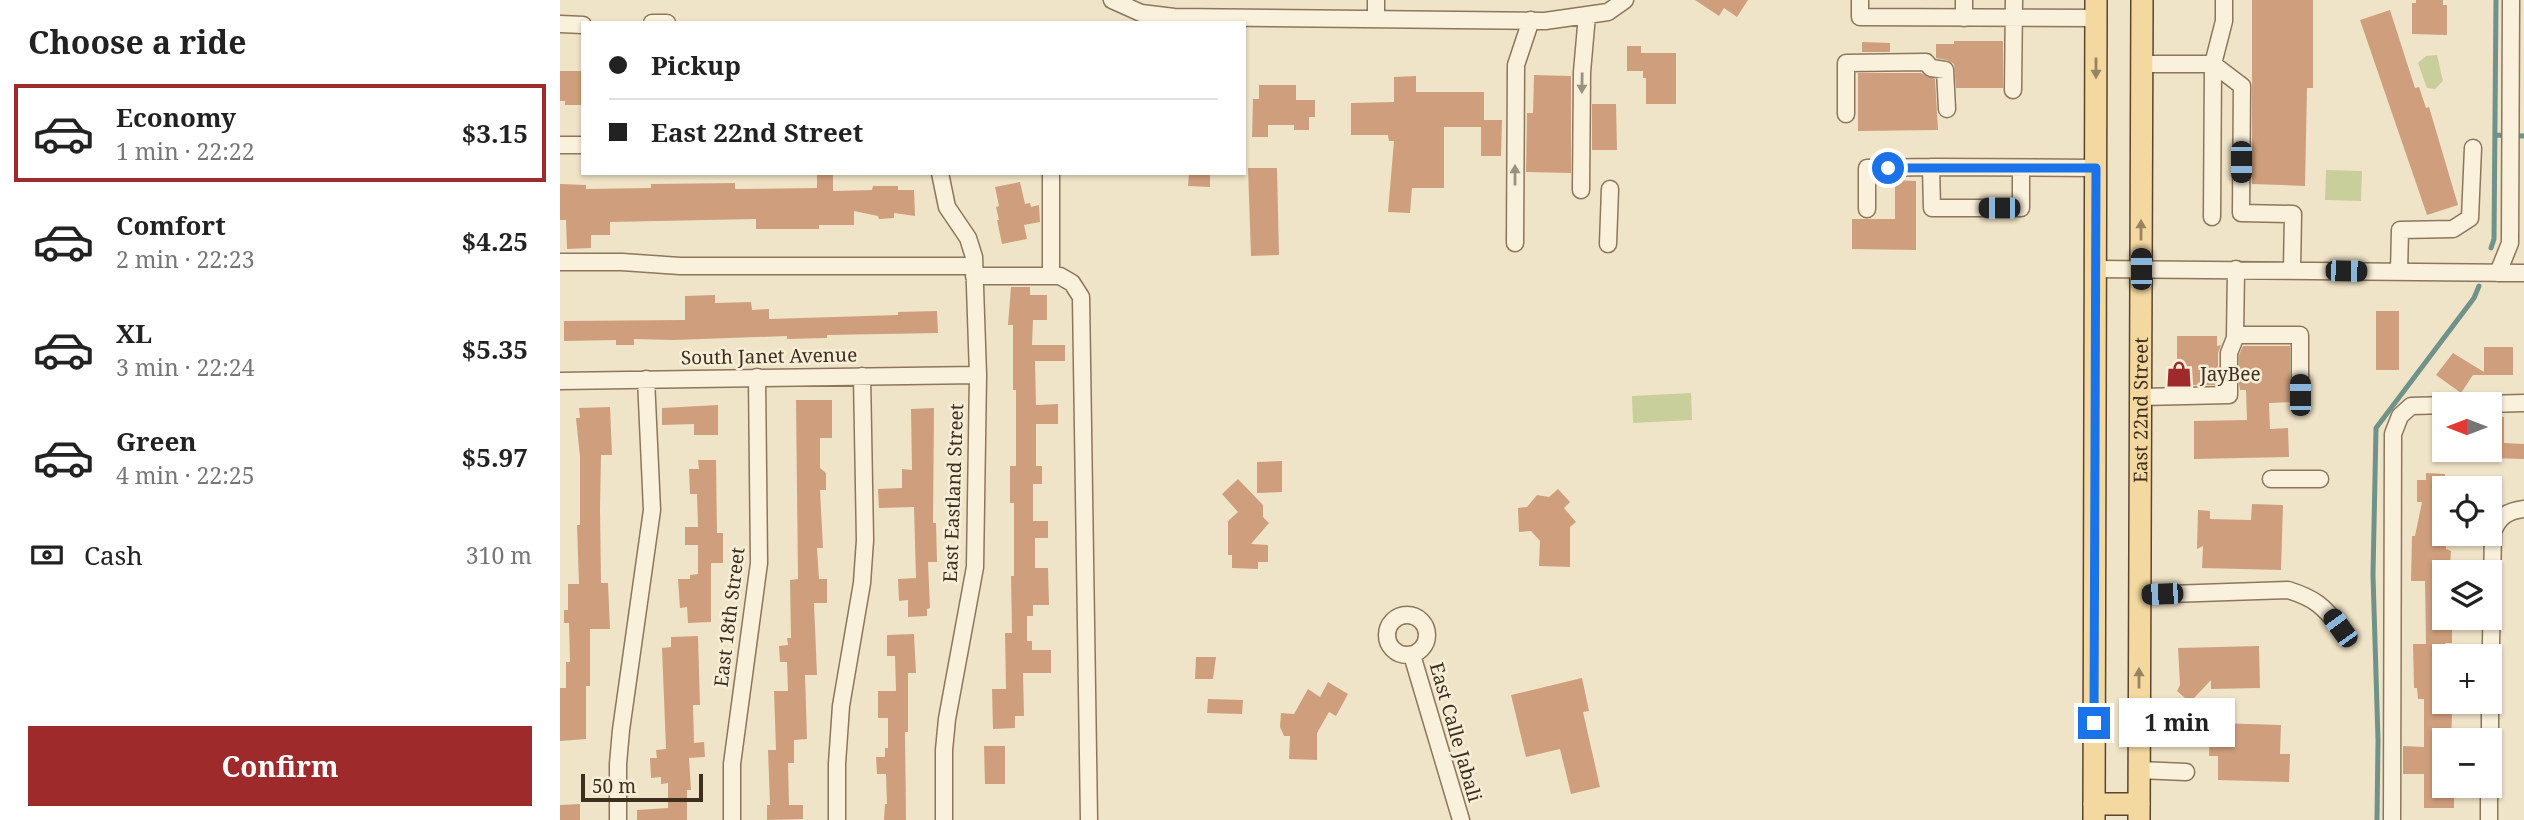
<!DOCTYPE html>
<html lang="en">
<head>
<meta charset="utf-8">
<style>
	:root { --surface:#fff; --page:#f6f6f6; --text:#222; --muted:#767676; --line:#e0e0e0; --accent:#9e2a2b }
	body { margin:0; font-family:"Noto Serif",serif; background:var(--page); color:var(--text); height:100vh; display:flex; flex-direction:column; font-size:26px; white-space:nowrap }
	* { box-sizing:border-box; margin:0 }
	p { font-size:23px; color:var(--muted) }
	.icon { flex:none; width:38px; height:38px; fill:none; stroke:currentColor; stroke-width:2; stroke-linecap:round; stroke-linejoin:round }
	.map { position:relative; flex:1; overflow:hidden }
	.details { display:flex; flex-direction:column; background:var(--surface); width:560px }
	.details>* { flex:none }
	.top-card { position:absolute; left:21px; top:21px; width:665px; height:154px; border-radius:0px; box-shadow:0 2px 5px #0004; display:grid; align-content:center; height:154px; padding:0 28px; background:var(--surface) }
	.needle { width:46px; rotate:270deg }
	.fabs { position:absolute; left:1872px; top:392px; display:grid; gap:14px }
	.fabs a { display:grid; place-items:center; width:70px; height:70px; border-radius:0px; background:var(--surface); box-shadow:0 2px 5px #0004; font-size:35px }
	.scale { position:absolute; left:21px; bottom:18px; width:122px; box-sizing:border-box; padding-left:7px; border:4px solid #3d2e20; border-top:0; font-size:19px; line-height:24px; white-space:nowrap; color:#3d2e20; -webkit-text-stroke:5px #f7eed8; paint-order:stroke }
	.end { position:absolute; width:32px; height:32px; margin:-16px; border:9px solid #1a73e8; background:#fff; box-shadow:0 0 0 4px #fff }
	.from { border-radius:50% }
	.bubble { position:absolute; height:49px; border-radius:0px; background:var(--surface); box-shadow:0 2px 5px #0004; font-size:23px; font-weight:700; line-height:49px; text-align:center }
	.car { position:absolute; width:21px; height:42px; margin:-21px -10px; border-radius:9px; box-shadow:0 0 5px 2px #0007; background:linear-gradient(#222 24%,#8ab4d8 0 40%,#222 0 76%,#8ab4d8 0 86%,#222 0) }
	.top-card b { display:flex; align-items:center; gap:24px; height:66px; font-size:26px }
	.top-card b+b { border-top:2px solid var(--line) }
	.top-card i { width:18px; height:18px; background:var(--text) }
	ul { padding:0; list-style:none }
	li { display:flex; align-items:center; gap:21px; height:98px; margin:0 14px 10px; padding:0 14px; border:4px solid transparent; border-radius:0px }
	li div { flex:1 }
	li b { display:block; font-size:26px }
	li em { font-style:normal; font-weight:700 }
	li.active { border-color:var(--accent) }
	li>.icon { width:63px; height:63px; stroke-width:1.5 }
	h2 { padding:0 28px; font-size:32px; line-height:84px }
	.pay { display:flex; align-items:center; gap:18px; height:77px; padding:0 28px; font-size:26px }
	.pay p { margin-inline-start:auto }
	.cta { display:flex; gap:14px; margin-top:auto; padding:14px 28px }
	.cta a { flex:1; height:80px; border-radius:0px; background:var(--accent); color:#fff; font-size:28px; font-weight:700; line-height:80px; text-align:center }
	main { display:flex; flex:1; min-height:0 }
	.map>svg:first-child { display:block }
</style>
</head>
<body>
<main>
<section class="details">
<h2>Choose a ride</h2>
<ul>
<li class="active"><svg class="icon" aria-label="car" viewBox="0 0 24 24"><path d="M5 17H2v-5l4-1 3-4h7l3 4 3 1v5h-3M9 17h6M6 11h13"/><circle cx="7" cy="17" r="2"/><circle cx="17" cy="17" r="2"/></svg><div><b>Economy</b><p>1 min · 22:22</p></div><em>$3.15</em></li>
<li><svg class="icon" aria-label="car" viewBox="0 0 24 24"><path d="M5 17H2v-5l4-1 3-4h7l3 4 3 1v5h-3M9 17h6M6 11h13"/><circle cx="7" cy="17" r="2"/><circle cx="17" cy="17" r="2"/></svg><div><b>Comfort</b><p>2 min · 22:23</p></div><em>$4.25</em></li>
<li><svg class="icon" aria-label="car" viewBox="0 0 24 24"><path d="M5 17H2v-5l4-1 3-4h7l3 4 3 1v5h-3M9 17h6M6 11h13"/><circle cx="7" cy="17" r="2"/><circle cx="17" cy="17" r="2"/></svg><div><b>XL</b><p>3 min · 22:24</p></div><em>$5.35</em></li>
<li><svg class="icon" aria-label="car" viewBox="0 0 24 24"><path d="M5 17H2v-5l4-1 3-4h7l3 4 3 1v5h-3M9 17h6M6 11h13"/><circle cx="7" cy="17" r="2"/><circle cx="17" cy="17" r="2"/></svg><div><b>Green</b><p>4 min · 22:25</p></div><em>$5.97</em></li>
</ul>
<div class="pay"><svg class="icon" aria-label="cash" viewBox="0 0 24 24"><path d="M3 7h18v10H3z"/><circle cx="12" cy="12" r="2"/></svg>Cash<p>310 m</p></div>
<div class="cta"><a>Confirm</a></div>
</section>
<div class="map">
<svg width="1964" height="820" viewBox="0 0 1964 820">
	<rect width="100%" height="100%" fill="#f0e4c8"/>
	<path fill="#c9cf9b" d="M1877,55L1883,81L1875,89L1867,88L1858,63L1866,56Z
		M1766,170L1802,171L1801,201L1765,200Z
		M1131,393L1132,420L1073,423L1072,396Z"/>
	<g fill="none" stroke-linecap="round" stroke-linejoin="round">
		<path stroke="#6f938a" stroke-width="5" d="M1935,135L1964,136
			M1931,248L1934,239L1936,0
			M1817,820L1818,740L1813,575L1816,428L1914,298L1919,286"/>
	</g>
	<path fill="#cf9f7d" d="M1135,0H1188L1177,17L1164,8L1159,16Z
		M1692,0H1753V88H1747L1745,186L1692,184Z
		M1856,0H1883V5H1887V35L1852,34V3H1856Z
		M1830,10L1855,88L1859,87L1866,108L1869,107L1898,205L1867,215L1800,20Z
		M1394,41H1443V88H1396L1394,64L1387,60L1376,58V44H1394Z
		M1302,42L1330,43V52H1302Z
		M1067,46H1081V53H1116V104H1086V78H1083V71H1067Z
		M0,71H23V105H5V101H0Z
		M1298,73H1361L1375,79L1378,130L1298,131Z
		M974,75L1011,76V173L966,172L967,113H973Z
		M856,76V92H924V120H942L941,156H921V127H884V188H852L850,213L828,212L834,141H829L828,135H791V103L834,102V77Z
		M699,85H736V100H755V117H749V130H734V125H708V137H692L693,99H699Z
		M1032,104H1056L1057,150H1032Z
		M688,168H717L719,255L691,256Z
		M257,173H273V191L312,190L313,186H338V190H354L355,216L334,213V218L319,219L318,216L294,211V225H259V229H196V219L50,222V235H31V248L7,249L6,220H0V184L26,185V189L91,188V184L175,183V189L257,188Z
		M629,173H650V187L628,186Z
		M1335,180L1356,181V250L1292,249V219H1335Z
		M460,182L465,204L470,203L471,207L479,205L480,222L464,225L467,239L442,244L437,220H439L436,207L439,206L435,187Z
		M451,287H470V295H487V320H473L472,345H505V361H475L476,405L498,404V424H476V466H482V484H473V521H488V538H475V568H488L489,605H473V616H467V641H472V650H491V673H463L464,716H455V728L433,729L432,689H446L445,633H452L451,576H454V503H450V466H456V390H453V325H448Z
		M155,295V303L191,302L192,310L209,309V319L338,315V312L377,311L378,333L267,335V338L227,339V336L114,340L74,339V345H56V340L4,341V321L125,320V296Z
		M1816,311H1839V370H1816Z
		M1617,336H1657V346L1661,345L1658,353V385H1617Z
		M1683,346H1730V395L1733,402L1709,403L1710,429L1728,428L1729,457L1634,459V421L1687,420L1686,390H1680L1679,384V355Z
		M1924,347H1953V375H1913L1901,393L1876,375L1893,353L1924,372Z
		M236,400H272V438H260V468L266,473V490H260L263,548H257L259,579H267V603H254L257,675H245L247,739L234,740V763H228L229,805H243V819L207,820V805H210L208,750H216L214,691H228L227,662H220L219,646L228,645L227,638H231L230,580L238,579Z
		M158,405V435H134V424L102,425V408Z
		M50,407L52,455H41L40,509L41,583H48L50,629H30V686H26V739L0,741V688H6V662H10L9,623H4V610H8V584H19L17,525H20V457L16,418H20L19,408Z
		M374,408L373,523H376L377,562H368L370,608L367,609V616L348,617V600L339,601L338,579L356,578L354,507L319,508L318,489L342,488V469L352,470L351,409Z
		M1930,417H1944V443L1964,444V459L1930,458Z
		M138,460H156L157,533H163V563H151V622L128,623L127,607L120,608L118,579H130V575L138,574V545H125V527H138L137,494H130L129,469H139Z
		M722,461V492L697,493V462Z
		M1866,473L1885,474V534L1886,549L1891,551L1890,565H1887L1885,572V618H1892V643H1885V714H1892L1891,740H1885V786H1894V808H1864V774H1843V746L1864,747V699H1858L1857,688H1854L1853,644H1866L1865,581H1851L1852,536H1855L1862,502H1857V480H1866Z
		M678,479L703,505V517L709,523L691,544L708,545V562H698V569L672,568V555H668V521L678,512L662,494Z
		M998,489L1010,502L1004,508L1016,522L1010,527V567L979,566L980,541L971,531L959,532L958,508L967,507L977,495L989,497Z
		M1692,504L1723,505L1721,570L1642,568L1643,546L1637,549L1638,510L1650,511V519L1691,520Z
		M354,634L356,673H348V732H345L346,820H324L325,804H327L326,774H317L316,757H325V748H328V718H318V691H336L335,656H327V635Z
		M138,636L140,705H133L134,743L144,742L145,757L129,758L131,790H127V820H77V810L108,808V783L101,784V777L91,778L90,758H97L96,750L106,749L102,648L111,647V637Z
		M1699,646L1700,688L1651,689V680L1634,698H1625L1617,691L1620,685L1618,648Z
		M636,657H656L653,679H635Z
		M1022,678L1029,711L1023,712L1040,787L1011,794L1000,749L966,757L951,695Z
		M768,682L788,694L776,716L769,712L757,733V760L729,759L730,736H724L720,727L721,713L734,714L748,689L760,697Z
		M648,699L683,700L682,714L647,713Z
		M1656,723L1721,725L1720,754H1730L1729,782L1658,780V756H1649L1650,726Z
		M424,746H445V784H425Z
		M20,804V820H0V805Z"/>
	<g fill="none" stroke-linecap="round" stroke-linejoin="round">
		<g stroke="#8d765c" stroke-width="19">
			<path id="minor" d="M552,0L581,13L614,17L985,21L1048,12L1065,0
				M1300,0V17L1536,18
				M1404,0V18
				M816,18V0
				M92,23H107
				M0,24L23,25
				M1582,64H1653L1664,21V0
				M1653,64L1682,86L1681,213L1733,214L1732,270
				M1453,90L1454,0
				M1286,114V63L1366,62L1371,68L1385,70L1387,109
				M0,145H23
				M1461,168V208H1372L1371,167L1536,168
				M380,173L387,207L408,238L414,257L418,375L415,567L387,719L384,750V820
				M1021,190L1022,72L1027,15
				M1307,209V168L1371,167
				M1652,217L1653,64
				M955,243L956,65L971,20
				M1048,244L1050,189
				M0,262H62L120,266H414
				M1536,269L1964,273
				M1839,272L1840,230L1893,229L1910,218L1913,148
				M1938,273L1950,243L1951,0
				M414,276H500L512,283L521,297L529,820
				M491,276V173
				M1675,335H1740V395
				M0,381L418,375
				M1581,397L1669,395V353L1675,338L1676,269
				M1711,479H1760
				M1580,595L1728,590C1754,598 1764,606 1780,628
				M827 635a20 20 0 1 1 40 0a20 20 0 1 1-40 0Z
				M852,655L901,820
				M1930,699L1933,532C1939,516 1948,511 1964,509
				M1579,732H1617L1659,709
				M1930,740V702
				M1579,770L1626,772
				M58,820V764L61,730L92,510L86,379
				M172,820V764L199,563L197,377
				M277,820V764L281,706L302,583L305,540L302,376
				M1832,820L1833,434L1840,416L1851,406L1964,403
				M1929,820V786"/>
		</g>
		<g stroke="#5b4430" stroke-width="24">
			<g id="major">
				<path d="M1534,804H1579"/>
				<path d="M1534,820L1536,0"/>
				<path id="s1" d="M1579,820L1582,0"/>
			</g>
		</g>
		<use href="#minor" stroke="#faf1dc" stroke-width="16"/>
		<use href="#major" stroke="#f3d9a0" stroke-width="21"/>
	</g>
	<defs><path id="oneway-solid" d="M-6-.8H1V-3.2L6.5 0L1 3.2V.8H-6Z" transform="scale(1.75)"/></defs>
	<g fill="#988460">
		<use href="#oneway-solid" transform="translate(1536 68) rotate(90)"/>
		<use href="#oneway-solid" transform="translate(1581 230) rotate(-90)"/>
		<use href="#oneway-solid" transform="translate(1579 678) rotate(-90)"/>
	</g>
	<g fill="#9c907e">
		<use href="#oneway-solid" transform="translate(1022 83) rotate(91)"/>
		<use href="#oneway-solid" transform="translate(955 175) rotate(-90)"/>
	</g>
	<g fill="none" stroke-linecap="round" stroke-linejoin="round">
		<path stroke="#1a73e8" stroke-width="9" d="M1328,168H1536L1534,723"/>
	</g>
	<defs>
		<g id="shop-bare" transform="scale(2.1)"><path d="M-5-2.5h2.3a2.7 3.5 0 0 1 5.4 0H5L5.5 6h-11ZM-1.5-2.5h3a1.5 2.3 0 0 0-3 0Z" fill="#9e2a2b" stroke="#f7eed8" stroke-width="2.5" paint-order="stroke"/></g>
	</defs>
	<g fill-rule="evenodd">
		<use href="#shop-bare" x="1619" y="374"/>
	</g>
	<g text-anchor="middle" stroke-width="5" stroke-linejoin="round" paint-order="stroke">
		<g font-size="19" fill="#3d2e20" stroke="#f7eed8">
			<text transform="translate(209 356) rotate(-1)" y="7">South Janet Avenue</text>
			<text dy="7" stroke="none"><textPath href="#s1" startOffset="410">East 22nd Street</textPath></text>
			<text transform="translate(393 493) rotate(-88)" y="7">East Eastland Street</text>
			<text transform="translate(169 617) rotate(-83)" y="7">East 18th Street</text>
			<text transform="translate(896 732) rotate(74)" y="7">East Calle Jabali</text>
		</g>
		<g font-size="19" fill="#3d2e20" stroke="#f7eed8" text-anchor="start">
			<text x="1640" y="381">JayBee</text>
		</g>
	</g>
</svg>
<div class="fabs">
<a><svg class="needle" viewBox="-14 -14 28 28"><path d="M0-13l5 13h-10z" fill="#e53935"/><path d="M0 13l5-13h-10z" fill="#767676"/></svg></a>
<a><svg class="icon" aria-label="locate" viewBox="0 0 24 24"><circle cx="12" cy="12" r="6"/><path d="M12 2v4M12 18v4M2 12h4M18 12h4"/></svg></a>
<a><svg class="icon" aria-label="layers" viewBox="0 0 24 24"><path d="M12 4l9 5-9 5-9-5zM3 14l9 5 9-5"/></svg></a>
<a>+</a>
<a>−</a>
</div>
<div class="scale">50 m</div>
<i class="end from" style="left:1328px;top:168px"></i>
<i class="end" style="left:1534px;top:723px"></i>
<div class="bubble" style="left:1559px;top:698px;width:116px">1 min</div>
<i class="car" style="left:1681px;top:162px;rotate:180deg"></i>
<i class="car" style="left:1439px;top:208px;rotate:270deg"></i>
<i class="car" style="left:1581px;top:269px;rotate:0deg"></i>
<i class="car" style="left:1786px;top:271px;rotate:91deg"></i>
<i class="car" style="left:1740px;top:395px;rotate:0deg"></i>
<i class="car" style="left:1602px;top:594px;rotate:268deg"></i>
<i class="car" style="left:1780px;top:628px;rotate:324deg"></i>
<div class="top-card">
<b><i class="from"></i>Pickup</b>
<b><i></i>East 22nd Street</b>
</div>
</div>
</main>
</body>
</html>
